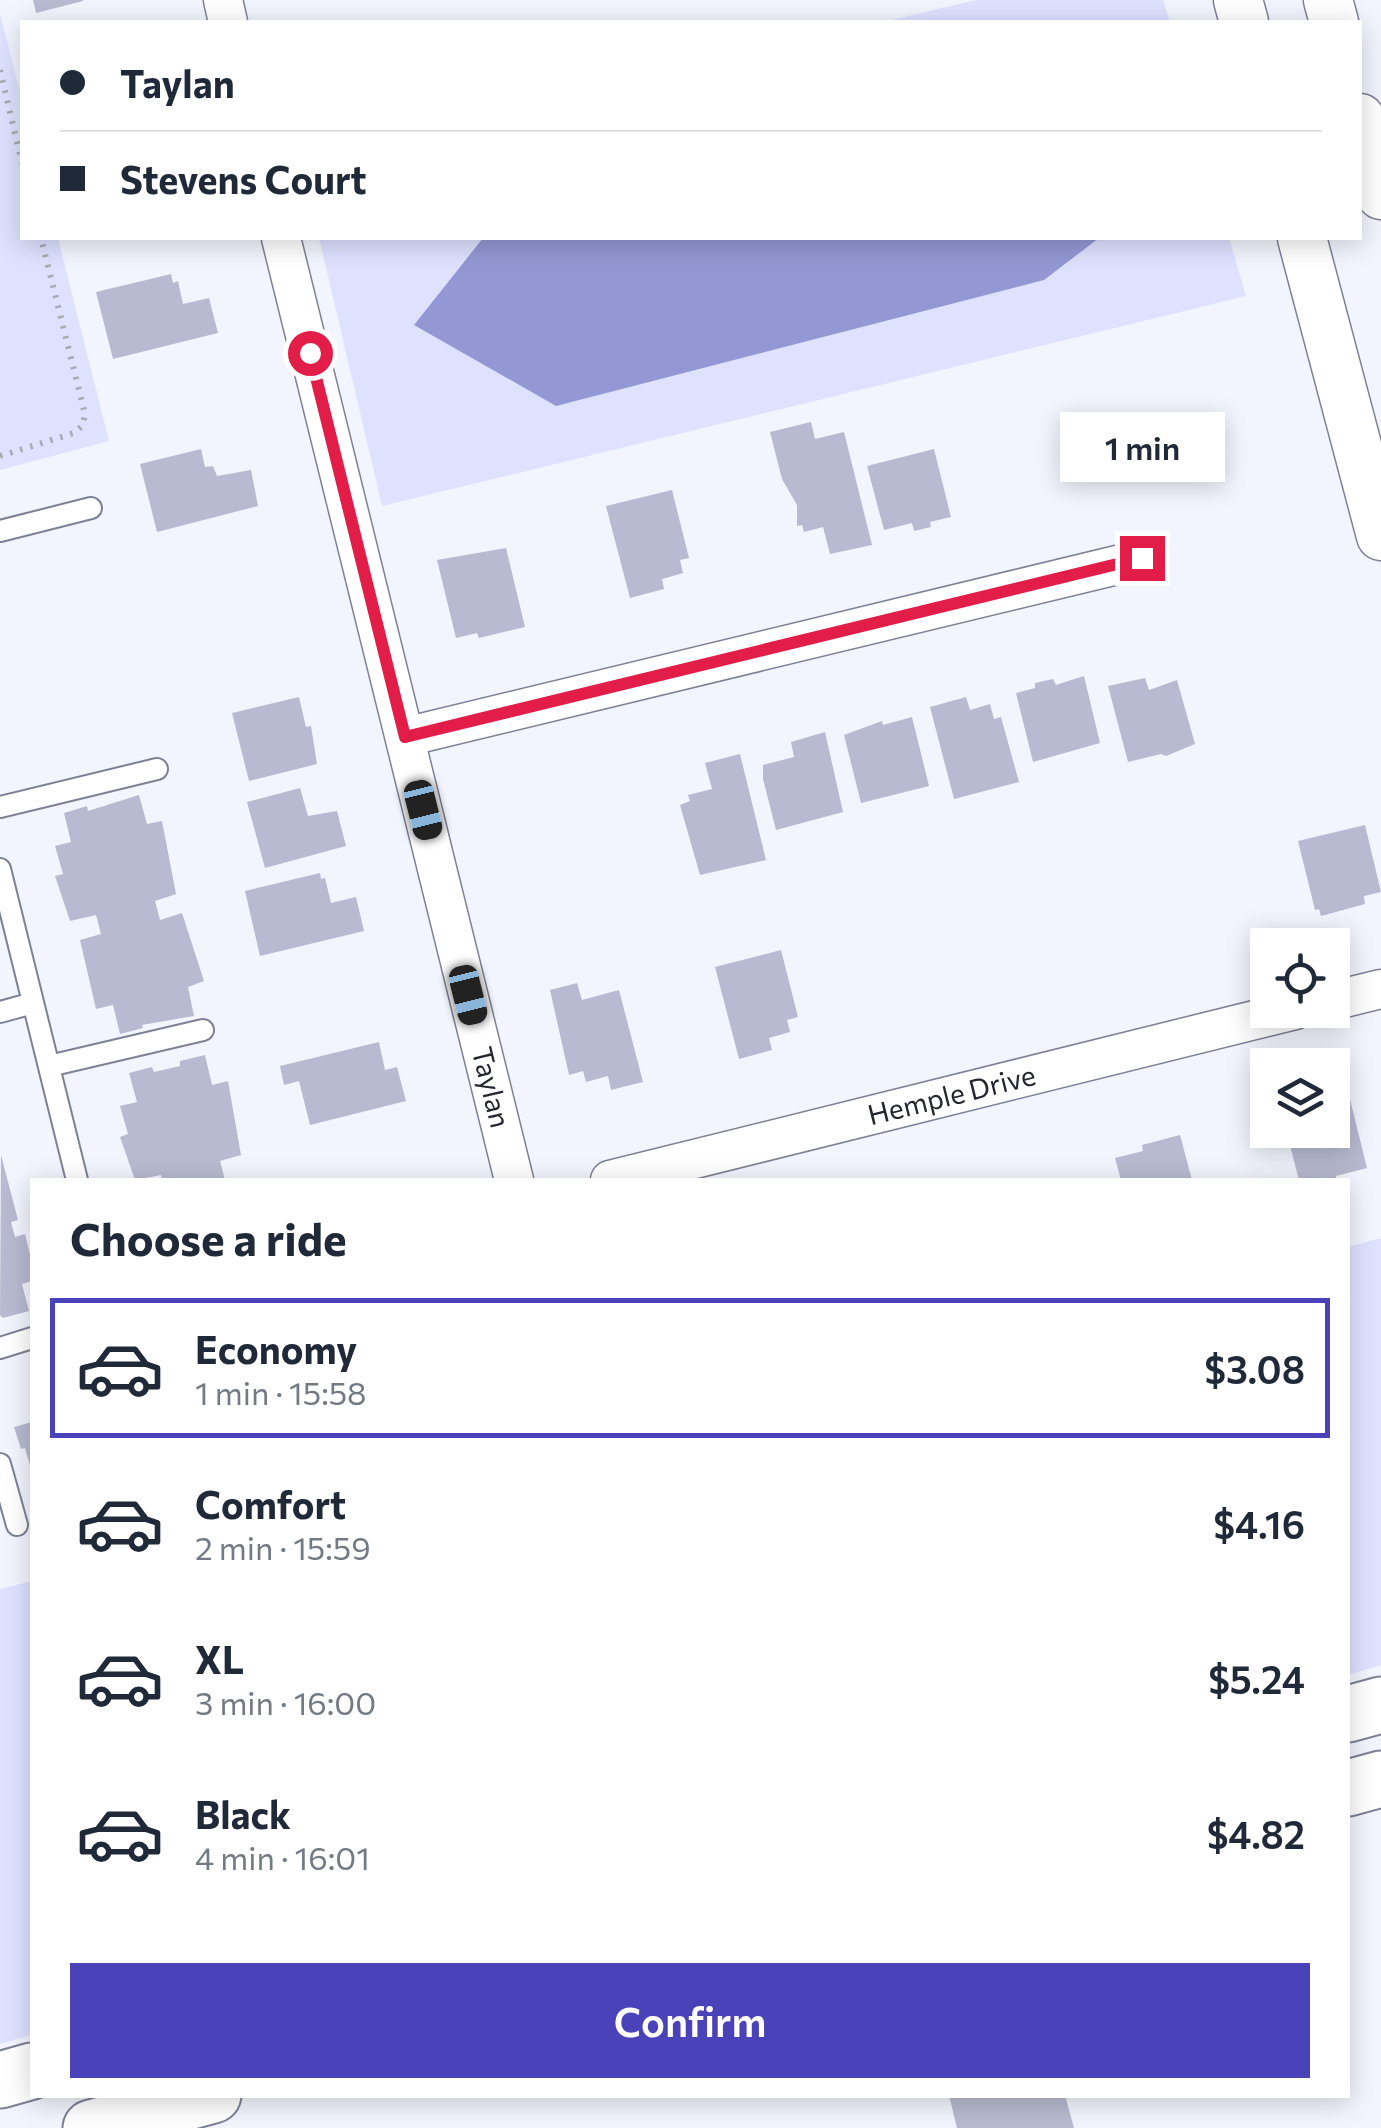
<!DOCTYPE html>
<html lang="en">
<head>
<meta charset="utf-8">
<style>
	:root { --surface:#fff; --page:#f6f6f7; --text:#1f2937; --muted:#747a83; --line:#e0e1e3; --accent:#4a42b9 }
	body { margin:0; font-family:Commissioner,sans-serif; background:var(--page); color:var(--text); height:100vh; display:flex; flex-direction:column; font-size:38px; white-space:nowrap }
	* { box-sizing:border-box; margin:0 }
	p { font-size:32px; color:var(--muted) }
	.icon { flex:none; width:55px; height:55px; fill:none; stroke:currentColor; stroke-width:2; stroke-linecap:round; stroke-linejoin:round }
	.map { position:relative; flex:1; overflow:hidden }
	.panel { position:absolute; left:30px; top:1178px; width:1320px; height:920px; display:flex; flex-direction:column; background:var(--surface); border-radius:0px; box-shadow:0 5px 25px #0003 }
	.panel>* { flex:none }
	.banner { position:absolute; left:20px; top:20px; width:1342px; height:220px; border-radius:0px; box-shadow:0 5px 25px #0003; display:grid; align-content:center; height:220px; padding:0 40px; background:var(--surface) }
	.buttons { position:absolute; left:1250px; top:928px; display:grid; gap:20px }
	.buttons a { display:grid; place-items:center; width:100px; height:100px; border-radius:0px; background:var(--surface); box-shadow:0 5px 25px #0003; font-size:50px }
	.end { position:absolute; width:45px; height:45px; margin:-22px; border:12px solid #e11d48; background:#fff; box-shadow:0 0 0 5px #fff }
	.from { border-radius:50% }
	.bubble { position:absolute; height:70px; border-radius:0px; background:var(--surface); box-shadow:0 5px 25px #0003; font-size:32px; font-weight:600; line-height:70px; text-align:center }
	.car { position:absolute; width:30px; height:60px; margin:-30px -15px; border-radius:12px; box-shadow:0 0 8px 2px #0007; background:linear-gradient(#222 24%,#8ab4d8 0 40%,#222 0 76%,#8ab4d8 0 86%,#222 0) }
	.banner b { display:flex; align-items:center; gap:35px; height:95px; font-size:38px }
	.banner b+b { border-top:2px solid var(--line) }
	.banner i { width:25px; height:25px; background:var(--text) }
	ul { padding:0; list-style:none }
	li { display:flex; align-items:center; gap:30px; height:140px; margin:0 20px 15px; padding:0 20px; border:5px solid transparent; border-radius:0px }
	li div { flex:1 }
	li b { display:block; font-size:38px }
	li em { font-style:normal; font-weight:600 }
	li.on { border-color:var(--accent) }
	li>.icon { width:90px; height:90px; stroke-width:1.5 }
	h2 { padding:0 40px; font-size:45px; line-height:120px }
	.primary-button { display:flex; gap:20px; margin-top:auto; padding:20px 40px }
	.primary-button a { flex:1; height:115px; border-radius:0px; background:var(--accent); color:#fff; font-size:40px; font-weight:600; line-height:115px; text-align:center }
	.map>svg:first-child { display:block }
</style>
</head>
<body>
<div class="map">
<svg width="1381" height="2128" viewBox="0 0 1381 2128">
	<rect width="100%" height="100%" fill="#f3f5fe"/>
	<path fill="#dee2ff" d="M976,0H1163L1170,22H883Z
		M0,13L22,100V238H58L109,441L0,470Z
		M319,238H1229L1246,296L382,506Z
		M1381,1238V1665L1348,1675V1247Z
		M32,1581V2035L0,2044V1589Z"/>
	<path fill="#9398d4" d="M483,238H1099L1044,280L556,406L414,325Z"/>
	<path fill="#b8bad1" d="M33,0H83V1L36,13Z
		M171,274L173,283L178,281L183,304L209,298L218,333L113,359L96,292Z
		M811,422L815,439L844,432L872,545L830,554L823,527L804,532L802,525L797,526V505L782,479L770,432Z
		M201,449L205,467L213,466L217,476L251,470L258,506L157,532L140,464Z
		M934,449L951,517L930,522L931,527L914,531L912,523L884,530L867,466Z
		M672,490L689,558L680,560L683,573L662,579L664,589L630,598L606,506Z
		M506,548L525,627L479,638L477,633L456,638L437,560Z
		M1084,676L1100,743L1033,762L1016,693L1035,688V683L1053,679L1056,685Z
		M1145,678L1149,690L1177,680L1195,744L1166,756L1161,754L1128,762L1108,686Z
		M299,697L306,727L311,726L317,764L249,781L232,713Z
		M966,697L970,710L990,704L994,719L1001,717L1019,782L954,799L930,707Z
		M912,717L929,786L861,803L844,735L882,721L883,725Z
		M825,732L843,812L776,830L763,779V765L794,757L791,742Z
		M740,754L766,860L700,875L680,805L690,801L688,795L712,789L705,763Z
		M300,788L308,816L337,811L346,846L265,868L247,802Z
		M139,795L147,824L162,821L176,894L155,901L160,920L182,913L204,981L188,987L194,1016L142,1025L143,1028L120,1034L113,1005L96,1009L80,940L101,934L96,915L70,921L55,876L63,874L55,846L71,842L64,813L87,806L88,811Z
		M1365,825L1381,892L1364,896L1365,904L1321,916L1319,909L1315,910L1298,841Z
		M320,873L321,879L325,878L331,903L356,897L364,931L260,956L245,891Z
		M781,950L798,1017L787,1020L790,1032L769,1038L772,1050L739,1059L715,967Z
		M577,983L582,1000L619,990L643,1082L611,1090L608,1076L586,1082L583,1071L569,1075L550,990Z
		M379,1042L385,1070L397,1067L406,1101L310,1125L299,1081L284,1085L280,1066Z
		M205,1055L212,1085L228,1081L241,1155L220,1161L225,1180H162L161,1175L135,1180L120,1137L128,1134L120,1106L137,1102L129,1073L152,1067L154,1072L180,1066V1061Z
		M1348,1091L1367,1168L1336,1176L1337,1180H1299L1286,1130H1332V1095Z
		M1180,1135L1192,1180H1121L1115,1158L1143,1151L1142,1145Z
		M1,1155L18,1220L11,1222L15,1237L25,1234L32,1263V1281L22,1284L29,1311L3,1318L0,1315Z
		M32,1422V1469H31L25,1448L21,1449L14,1427Z
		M949,2095H1065L1074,2128H957Z"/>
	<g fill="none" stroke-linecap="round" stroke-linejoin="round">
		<g stroke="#7e8195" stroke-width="24">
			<path id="service" d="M0,531L91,508
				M0,807L157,769
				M0,869L77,1180
				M0,1012L33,1003
				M49,1066L203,1030
				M0,1348L32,1338
				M0,1464L17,1525"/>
		</g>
		<g stroke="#7e8195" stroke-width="41">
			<g id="minor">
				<path d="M223,0L228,22"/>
				<path id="s1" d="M281,238L514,1180"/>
				<path d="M405,737L1142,559"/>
				<path d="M1332,1001L1381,989"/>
				<path id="s2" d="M610,1180L1295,1010"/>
			</g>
		</g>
		<g stroke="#7e8195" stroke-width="51">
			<path id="tertiary" d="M1238,0L1244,22
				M1328,0L1334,22
				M1360,118L1381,195
				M1302,238L1381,536"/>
		</g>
		<g stroke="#7e8195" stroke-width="59">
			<path id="secondary" d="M1348,1714L1381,1705
				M1348,1788L1381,1779
				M0,2080L32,2071
				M91,2128L213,2095"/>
		</g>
		<path stroke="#a9abb4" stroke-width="6" stroke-dasharray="2.5 8" stroke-linecap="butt" d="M0,70L22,163
			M0,456L74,433L83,425L85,414L41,238"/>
		<use href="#service" stroke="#fff" stroke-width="20"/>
		<use href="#minor" stroke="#fff" stroke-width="38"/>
		<use href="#tertiary" stroke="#fff" stroke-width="48"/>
		<use href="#secondary" stroke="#fff" stroke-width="55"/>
	</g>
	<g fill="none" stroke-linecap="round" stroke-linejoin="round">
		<path stroke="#e11d48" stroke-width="12" d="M310,353L405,737L1142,558"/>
	</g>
	<g text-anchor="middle" stroke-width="10" stroke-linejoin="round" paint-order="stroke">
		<g font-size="28" fill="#24252e" stroke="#fff">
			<text dy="10" stroke="none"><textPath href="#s1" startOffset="875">Taylan</textPath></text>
			<text dy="10" stroke="none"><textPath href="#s2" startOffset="352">Hemple Drive</textPath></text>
		</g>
	</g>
</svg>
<div class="buttons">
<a><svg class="icon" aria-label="locate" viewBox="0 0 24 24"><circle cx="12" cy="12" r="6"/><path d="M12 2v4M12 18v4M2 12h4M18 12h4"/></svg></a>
<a><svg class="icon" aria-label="layers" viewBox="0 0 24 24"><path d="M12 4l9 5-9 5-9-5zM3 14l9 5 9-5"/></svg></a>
</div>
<i class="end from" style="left:310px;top:353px"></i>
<i class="end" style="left:1142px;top:558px"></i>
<div class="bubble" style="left:1060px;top:412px;width:165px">1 min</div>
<i class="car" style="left:423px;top:810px;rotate:166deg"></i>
<i class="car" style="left:468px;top:995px;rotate:166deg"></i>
<div class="banner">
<b><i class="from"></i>Taylan</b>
<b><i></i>Stevens Court</b>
</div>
<section class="panel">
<h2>Choose a ride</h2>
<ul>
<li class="on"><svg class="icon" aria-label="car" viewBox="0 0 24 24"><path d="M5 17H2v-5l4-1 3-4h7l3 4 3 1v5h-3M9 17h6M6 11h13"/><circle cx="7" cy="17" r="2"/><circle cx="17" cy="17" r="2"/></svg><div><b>Economy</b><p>1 min · 15:58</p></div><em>$3.08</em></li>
<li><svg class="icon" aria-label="car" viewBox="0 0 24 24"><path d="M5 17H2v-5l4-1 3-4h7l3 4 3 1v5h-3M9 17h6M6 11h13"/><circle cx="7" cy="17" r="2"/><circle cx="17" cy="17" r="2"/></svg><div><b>Comfort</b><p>2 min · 15:59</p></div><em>$4.16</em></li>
<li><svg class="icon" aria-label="car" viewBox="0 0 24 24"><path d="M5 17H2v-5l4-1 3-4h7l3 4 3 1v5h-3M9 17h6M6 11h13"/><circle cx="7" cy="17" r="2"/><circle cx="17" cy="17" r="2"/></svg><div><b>XL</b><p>3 min · 16:00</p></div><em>$5.24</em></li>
<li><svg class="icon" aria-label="car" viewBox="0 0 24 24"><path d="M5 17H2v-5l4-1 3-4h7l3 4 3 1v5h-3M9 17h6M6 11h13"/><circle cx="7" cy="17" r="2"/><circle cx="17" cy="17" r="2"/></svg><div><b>Black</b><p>4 min · 16:01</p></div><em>$4.82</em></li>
</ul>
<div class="primary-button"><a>Confirm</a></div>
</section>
</div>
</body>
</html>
